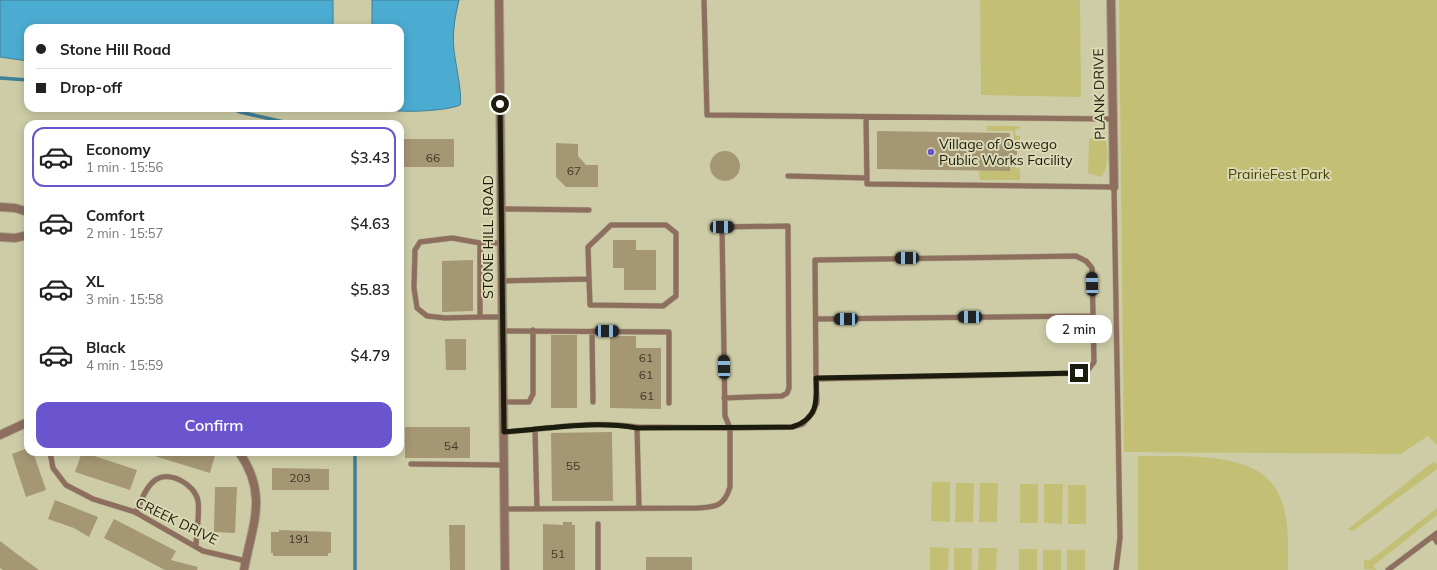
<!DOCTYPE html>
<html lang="en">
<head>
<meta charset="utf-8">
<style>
	:root { --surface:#fff; --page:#f6f6f6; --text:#222; --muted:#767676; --line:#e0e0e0; --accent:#6a55ce }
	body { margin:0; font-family:Mulish,sans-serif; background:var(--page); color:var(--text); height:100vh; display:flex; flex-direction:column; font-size:15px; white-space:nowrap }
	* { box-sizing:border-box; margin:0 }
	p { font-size:13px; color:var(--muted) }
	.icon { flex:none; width:22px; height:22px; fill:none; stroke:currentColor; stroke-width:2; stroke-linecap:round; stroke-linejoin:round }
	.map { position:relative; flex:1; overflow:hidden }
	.details { position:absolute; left:24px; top:120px; width:380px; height:336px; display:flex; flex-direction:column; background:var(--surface); border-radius:12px; box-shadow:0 2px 10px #0003 }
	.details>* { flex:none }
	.top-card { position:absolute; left:24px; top:24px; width:380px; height:88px; border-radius:12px; box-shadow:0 2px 10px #0003; display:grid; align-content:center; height:88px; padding:0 12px; background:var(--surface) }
	.end { position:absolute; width:18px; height:18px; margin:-9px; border:5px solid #1c1c0e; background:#fff; box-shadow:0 0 0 2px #fff }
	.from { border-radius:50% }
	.bubble { position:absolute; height:28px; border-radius:12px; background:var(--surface); box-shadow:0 2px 10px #0003; font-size:13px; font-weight:600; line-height:28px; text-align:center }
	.car { position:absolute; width:12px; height:24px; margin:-12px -6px; border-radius:5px; box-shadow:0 0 3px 1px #0007; background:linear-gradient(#222 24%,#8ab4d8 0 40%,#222 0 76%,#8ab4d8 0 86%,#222 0) }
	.top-card b { display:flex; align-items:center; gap:14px; height:38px; font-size:15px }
	.top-card b+b { border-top:1px solid var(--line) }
	.top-card i { width:10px; height:10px; background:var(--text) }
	ul { padding:7px 0 0; list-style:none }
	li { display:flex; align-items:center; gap:12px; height:60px; margin:0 8px 6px; padding:0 4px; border:2px solid transparent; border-radius:12px }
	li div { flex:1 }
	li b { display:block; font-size:15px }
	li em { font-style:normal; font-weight:600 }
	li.selected { border-color:var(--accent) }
	li>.icon { width:36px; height:36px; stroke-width:1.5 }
	.button { display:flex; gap:8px; margin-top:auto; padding:8px 12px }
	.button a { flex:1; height:46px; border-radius:12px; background:var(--accent); color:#fff; font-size:16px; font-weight:600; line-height:46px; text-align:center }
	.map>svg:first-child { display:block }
</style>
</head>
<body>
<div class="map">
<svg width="1437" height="570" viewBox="0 0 1437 570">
	<rect width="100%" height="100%" fill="#cdcca7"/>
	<path fill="#c3c075" d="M980,0H1080L1081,97L981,95Z
		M1119,0H1437V445L1428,436L1401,454L1124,452Z
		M987,126H1020V128L1015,130L1016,136H1020V142L1014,140L1013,131H987Z
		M1104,136C1109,147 1109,169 1101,177L1088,173L1089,139Z
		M1010,158L1020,159V164H1016V168L1020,169V180H980L979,171H1010Z
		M1138,456C1178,457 1253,450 1276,489C1290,512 1288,544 1288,570H1138Z
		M1433,462L1437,464V469L1353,531L1348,529Z
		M932,482H950V522L931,521Z
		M956,483H974L973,522H955Z
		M980,483H998L997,522H979Z
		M1020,484H1038V523H1020Z
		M1044,484H1063L1062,524L1044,523Z
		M1068,485H1086V524H1068Z
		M1437,508V515L1373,566L1377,570L1364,569V559L1369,561Z
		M930,547L949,548L948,570H930Z
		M954,548H972V570H954Z
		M979,548H997L996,570H978Z
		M1019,549H1037V570H1019Z
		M1043,550H1061V570H1043Z
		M1067,550H1085V570H1067Z"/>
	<path fill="#4cabd0" stroke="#3e8096" d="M0,0H333V28H28V61L0,57Z
		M372,0H459C455,17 452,32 454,50C455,61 463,97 460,105C448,111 394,114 383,108H400V28H372Z"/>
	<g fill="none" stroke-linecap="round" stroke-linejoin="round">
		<path stroke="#3e8096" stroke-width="3.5" d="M0,78L28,80
			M230,108L240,112L293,124
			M355,570V452"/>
	</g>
	<path fill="#a59674" d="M877,131L1010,133L1009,144L1017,145V155H1010V171L877,169Z
		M403,139H454V167H403Z
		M556,143L578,144V156L586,165H598V187H566L556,177Z
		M710 166a15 15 0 1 1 30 0a15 15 0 1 1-30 0Z
		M613,240H636V250H656V290H624V268H613Z
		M473,260V311L442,312V261Z
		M551,335H577V408H551Z
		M610,336H636V348H661V409L610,408Z
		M445,339H466V370H446Z
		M405,427H470V458H405Z
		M612,432L613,501H552L551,433Z
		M28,448V452H33L46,490L26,497L12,454Z
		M82,452L137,470L130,490L75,472Z
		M149,452H216L210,473L148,454Z
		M272,468L329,469V490H272Z
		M215,487H237L235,533L214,532Z
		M55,500L98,517L89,537L74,528L48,519Z
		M114,519L176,551L171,560L198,567L197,570H165L104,538Z
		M563,522H572V525H575V570H543V524L563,525Z
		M449,525H465V570H450Z
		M279,530L331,532V553H328V556H273V553H271V532H279Z
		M0,541L17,554L39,570H3L0,568Z
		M646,557H692V570H646Z"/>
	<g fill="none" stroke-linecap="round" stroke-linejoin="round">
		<g stroke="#aaa988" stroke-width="6">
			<path id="lane" d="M704,0L707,115L1113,119
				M866,117L867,184L1114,187L1120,538L1116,570
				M788,176L867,178
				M501,209L589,210
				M480,243L452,238L420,242L415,250L414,288L417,308L427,316L445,318L480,317
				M501,243H480V317H502
				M1076,256L1086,261L1092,268L1094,362L1088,370L1079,373L816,379L815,260Z
				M501,281L589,279L590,305L663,306L676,296V233L666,225H611L588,247L589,279
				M816,319L1093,316
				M502,331L669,332V403
				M592,331L593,402
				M724,398L782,396L787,393L789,388L788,226L722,227L725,416L730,428L792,427L803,424L813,412L817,402L816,379
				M504,402H529L533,394V330
				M535,429L537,508
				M504,432C548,429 592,420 637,427
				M50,452L53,468L66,485L93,499L135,512L203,551L246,561
				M411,464L504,465
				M505,509L697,508C715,507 724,507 730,487V428L637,427L639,508
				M136,513C141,502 145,488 154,481C168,469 195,484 198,501C200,515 196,532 196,547
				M1433,536L1437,542
				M598,570V524
				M1388,570L1437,533"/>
		</g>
		<g stroke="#aaa988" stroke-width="10">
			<path id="street" d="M499,0L505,570
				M1111,0L1114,187
				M0,207L15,208L28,212
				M0,237L15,238L28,235
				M0,435L28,422
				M239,452C269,495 252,525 244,570"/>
		</g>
		<use href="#lane" stroke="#8e6e5f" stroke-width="5"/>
		<use href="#street" stroke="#8e6e5f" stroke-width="8"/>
	</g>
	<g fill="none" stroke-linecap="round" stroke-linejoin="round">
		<path stroke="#1c1c0e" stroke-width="5" d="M500,104L504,432C548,429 592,420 637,428L792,427C818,419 817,402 816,378L1079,373"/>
	</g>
	<circle fill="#6a55ce" stroke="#dad9b4" stroke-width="1.5" cx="931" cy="152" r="4"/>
	<g text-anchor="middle" stroke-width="4" stroke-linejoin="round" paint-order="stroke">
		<g font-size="12" fill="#3e3a28">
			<text x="433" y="162">66</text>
			<text x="574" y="175">67</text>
			<text x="646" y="362">61</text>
			<text x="646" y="379">61</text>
			<text x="647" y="400">61</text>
			<text x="451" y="450">54</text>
			<text x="573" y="470">55</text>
			<text x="300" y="482">203</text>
			<text x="299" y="543">191</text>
			<text x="558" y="558">51</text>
		</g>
		<g font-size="14" fill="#1c1c0e" stroke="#dad9b4">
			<text transform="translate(1099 94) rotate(-91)" y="5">PLANK DRIVE</text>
			<text transform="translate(488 237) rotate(-90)" y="5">STONE HILL ROAD</text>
			<text transform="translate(177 521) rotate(26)" y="5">CREEK DRIVE</text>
		</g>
		<g font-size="14" fill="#1c1c0e" stroke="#dad9b4" text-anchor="start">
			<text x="939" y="149">Village of Oswego<tspan x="939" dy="16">Public Works Facility</tspan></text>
		</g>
		<g font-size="14" fill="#464300" stroke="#dad9b4">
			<text x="1279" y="179">PrairieFest Park</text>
		</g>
	</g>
</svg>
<i class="end from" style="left:500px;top:104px"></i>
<i class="end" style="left:1079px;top:373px"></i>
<div class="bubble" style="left:1046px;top:315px;width:66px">2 min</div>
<i class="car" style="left:722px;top:227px;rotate:89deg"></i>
<i class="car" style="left:907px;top:258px;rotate:269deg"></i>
<i class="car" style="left:1092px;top:284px;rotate:359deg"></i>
<i class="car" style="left:970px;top:317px;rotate:270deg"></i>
<i class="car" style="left:846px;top:319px;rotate:269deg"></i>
<i class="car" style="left:607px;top:331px;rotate:91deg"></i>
<i class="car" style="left:724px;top:367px;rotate:359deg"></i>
<div class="top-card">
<b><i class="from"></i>Stone Hill Road</b>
<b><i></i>Drop-off</b>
</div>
<section class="details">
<ul>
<li class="selected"><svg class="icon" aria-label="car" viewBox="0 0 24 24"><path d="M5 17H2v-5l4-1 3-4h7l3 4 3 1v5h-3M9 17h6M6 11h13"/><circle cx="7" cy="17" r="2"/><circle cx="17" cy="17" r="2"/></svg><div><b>Economy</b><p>1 min · 15:56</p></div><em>$3.43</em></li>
<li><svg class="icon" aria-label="car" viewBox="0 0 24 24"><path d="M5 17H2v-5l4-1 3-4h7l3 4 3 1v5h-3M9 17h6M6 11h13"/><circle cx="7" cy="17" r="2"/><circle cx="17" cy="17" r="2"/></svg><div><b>Comfort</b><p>2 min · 15:57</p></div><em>$4.63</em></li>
<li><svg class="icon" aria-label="car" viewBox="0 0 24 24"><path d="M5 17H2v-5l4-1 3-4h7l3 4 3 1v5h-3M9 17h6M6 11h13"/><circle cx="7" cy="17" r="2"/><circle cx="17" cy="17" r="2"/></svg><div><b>XL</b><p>3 min · 15:58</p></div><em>$5.83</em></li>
<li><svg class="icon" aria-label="car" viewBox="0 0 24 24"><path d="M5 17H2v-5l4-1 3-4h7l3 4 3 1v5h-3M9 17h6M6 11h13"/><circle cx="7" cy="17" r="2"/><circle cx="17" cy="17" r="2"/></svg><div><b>Black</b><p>4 min · 15:59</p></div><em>$4.79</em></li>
</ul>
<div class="button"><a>Confirm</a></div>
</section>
</div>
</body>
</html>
